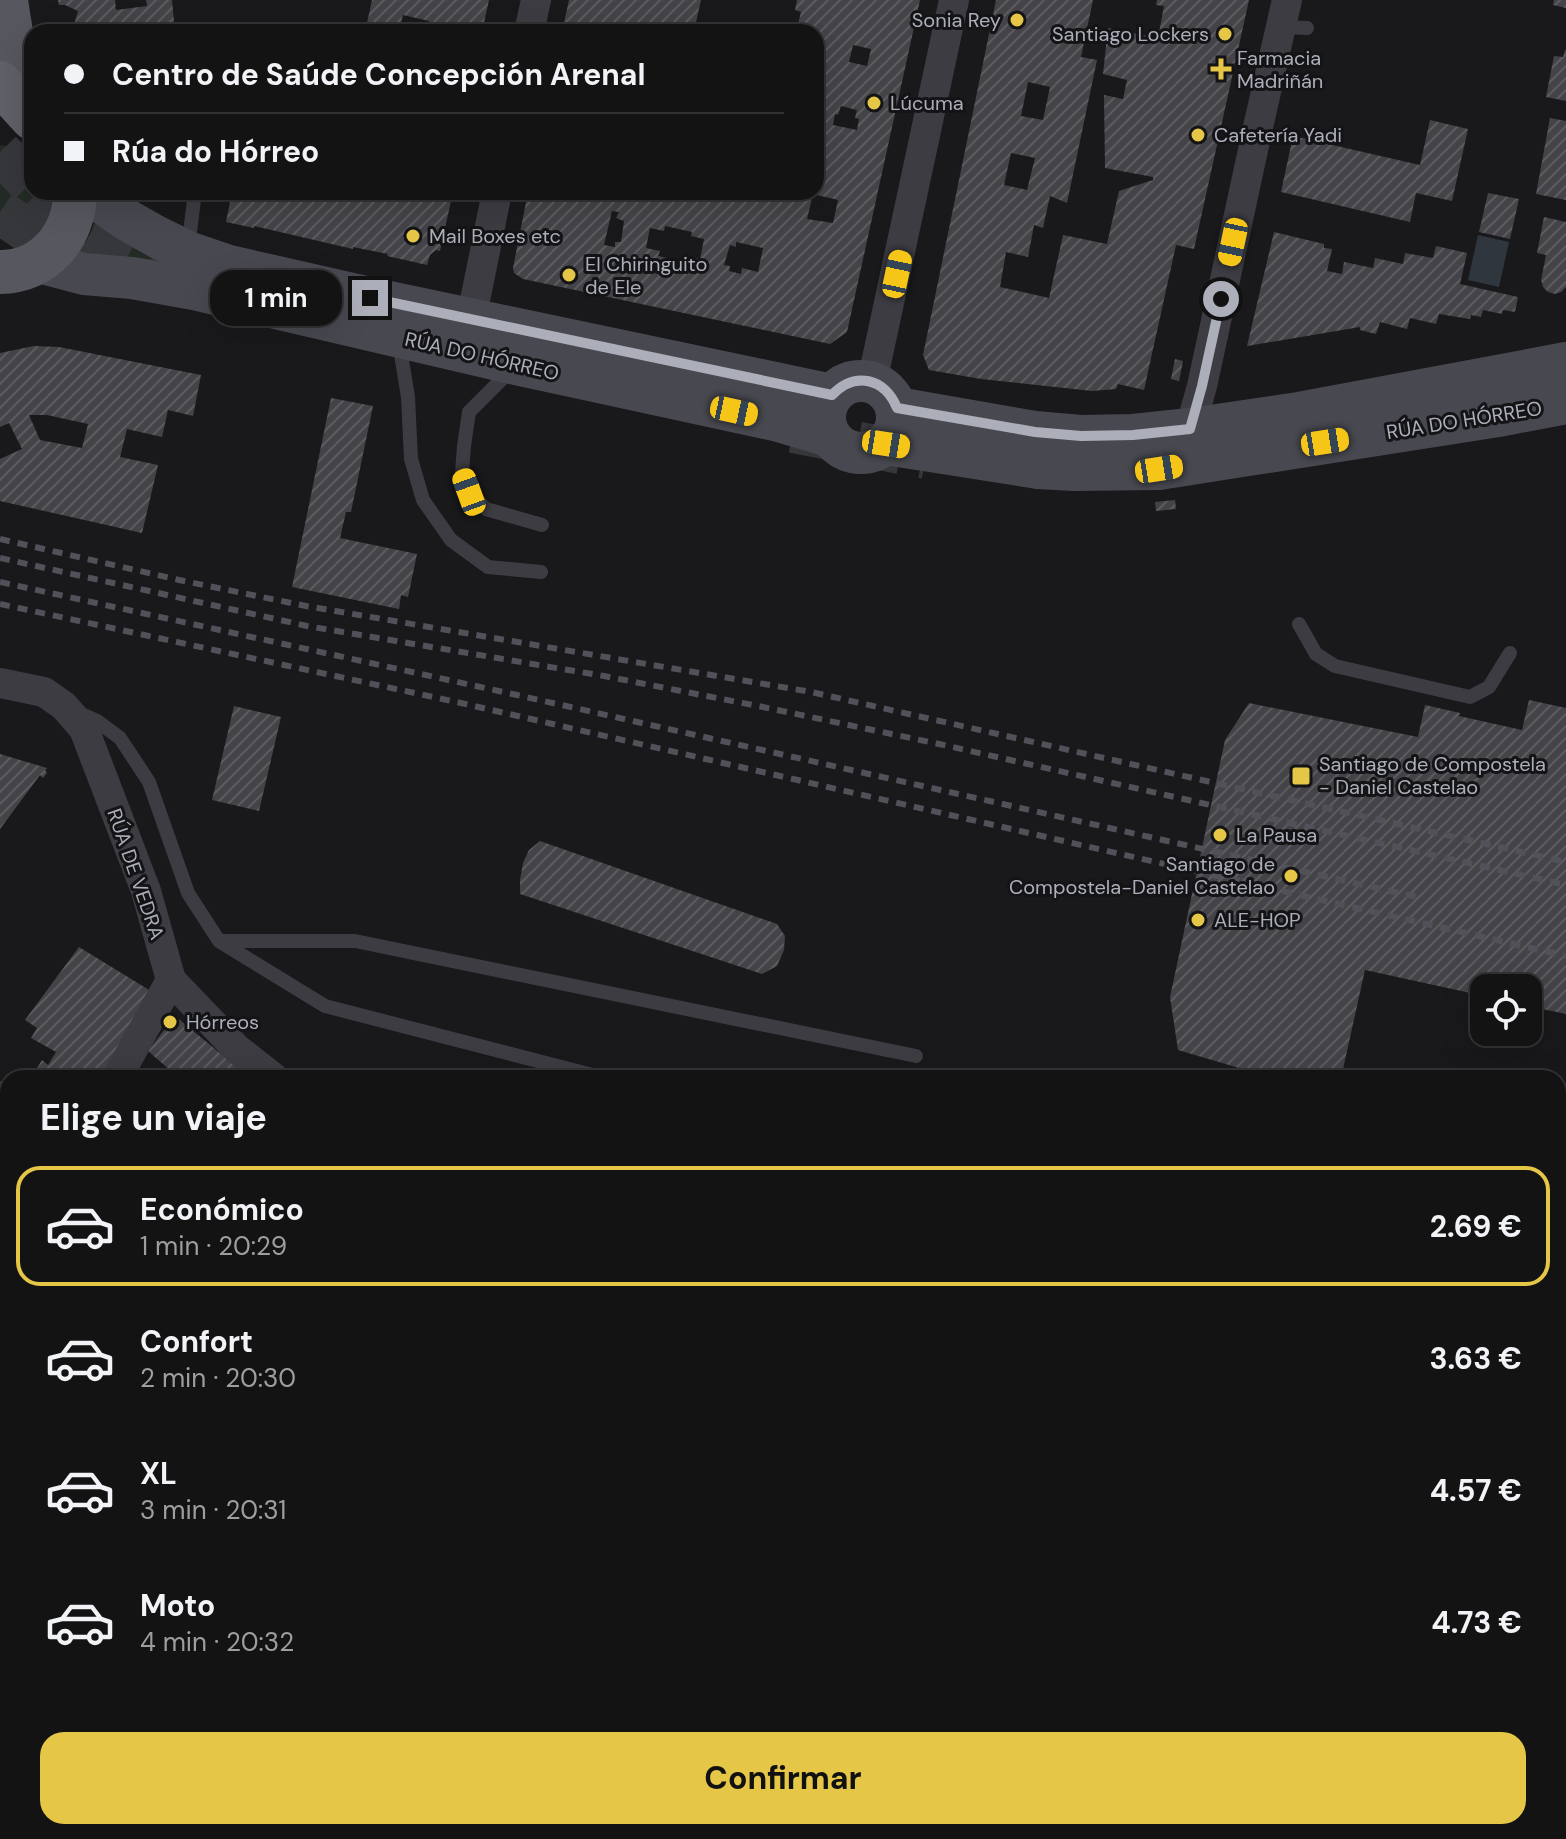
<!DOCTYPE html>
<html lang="es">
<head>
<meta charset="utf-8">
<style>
	:root { --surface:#131314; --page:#202022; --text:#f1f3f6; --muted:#9d9ea0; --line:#323234; --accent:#e5c647 }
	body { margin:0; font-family:"DM Sans",sans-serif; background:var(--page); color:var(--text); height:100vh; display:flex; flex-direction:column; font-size:30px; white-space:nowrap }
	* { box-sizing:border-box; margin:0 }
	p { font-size:26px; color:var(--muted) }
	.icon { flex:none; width:44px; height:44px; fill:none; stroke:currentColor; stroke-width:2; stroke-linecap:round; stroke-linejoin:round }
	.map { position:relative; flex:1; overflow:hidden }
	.details { position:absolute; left:0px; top:1070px; width:1566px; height:770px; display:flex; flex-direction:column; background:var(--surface); border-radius:24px 24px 0 0; box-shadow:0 8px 32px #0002,0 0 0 2px var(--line) }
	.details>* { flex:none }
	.top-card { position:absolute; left:24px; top:24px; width:800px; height:176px; border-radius:24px; box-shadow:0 8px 32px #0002,0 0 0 2px var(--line); display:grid; align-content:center; height:176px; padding:0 40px; background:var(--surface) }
	.tools { position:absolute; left:1470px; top:974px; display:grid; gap:16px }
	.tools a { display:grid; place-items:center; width:72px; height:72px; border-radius:16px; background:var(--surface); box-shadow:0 8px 32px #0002,0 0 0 2px var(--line); font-size:40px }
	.end { position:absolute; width:36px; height:36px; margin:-18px; border:10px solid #acafba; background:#111; box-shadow:0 0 0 4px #111 }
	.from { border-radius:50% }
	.bubble { position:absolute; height:56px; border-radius:24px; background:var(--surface); box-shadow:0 8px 32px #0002,0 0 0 2px var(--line); font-size:26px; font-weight:700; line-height:56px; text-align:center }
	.car { position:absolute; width:24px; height:48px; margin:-24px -12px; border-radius:10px; box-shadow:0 0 6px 2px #0007; background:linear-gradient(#f5c518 24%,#345 0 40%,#f5c518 0 76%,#345 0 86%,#f5c518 0) }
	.top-card b { display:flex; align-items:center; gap:28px; height:76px; font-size:30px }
	.top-card b+b { border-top:2px solid var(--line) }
	.top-card i { width:20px; height:20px; background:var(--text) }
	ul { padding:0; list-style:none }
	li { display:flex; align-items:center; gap:24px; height:120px; margin:0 16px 12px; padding:0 24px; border:4px solid transparent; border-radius:24px }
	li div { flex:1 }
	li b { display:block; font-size:30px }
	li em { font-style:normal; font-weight:700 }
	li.on { border-color:var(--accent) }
	li>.icon { width:72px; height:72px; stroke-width:1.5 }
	h2 { padding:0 40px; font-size:36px; line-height:96px }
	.primary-button { display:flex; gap:16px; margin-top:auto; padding:16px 40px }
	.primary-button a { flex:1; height:92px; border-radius:24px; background:var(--accent); color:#111; font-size:32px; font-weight:700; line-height:92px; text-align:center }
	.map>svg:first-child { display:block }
</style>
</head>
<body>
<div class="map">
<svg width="1566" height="1839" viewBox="0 0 1566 1839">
	<defs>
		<pattern id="building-hatch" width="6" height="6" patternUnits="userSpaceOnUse" patternTransform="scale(2)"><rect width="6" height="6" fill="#444448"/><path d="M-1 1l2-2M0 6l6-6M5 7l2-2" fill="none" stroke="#5c5c60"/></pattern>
	</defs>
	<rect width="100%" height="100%" fill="#19191b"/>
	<path fill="#232b25" d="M0,145C12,146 24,149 32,158V192L47,193C41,221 29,235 0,239Z
		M94,214L174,266L78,252C88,240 94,230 94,214Z
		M1558,1671L1566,1673V1836L1552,1839H983L973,1832H1558Z"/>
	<path fill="#30363e" d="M1478,235L1509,242L1499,287L1468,280Z"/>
	<path fill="url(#building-hatch)" fill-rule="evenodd" d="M58,0H115L116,10L147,6L146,0H172L175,32H72L78,11L65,5H59Z
		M372,0H489L482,32H426L429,21L403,15L399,32H365Z
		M569,0H701L694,31L669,25L666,32H562Z
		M797,0H920L847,332L830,344L523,279L514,273L513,268L528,192H816V32H796L801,12L795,10ZM853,45L871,49L867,66L849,62ZM841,106L857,110L855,118L859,119L857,130L833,125L835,114L838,115ZM813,194L838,200L833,223L807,219ZM612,211L619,212L616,218L624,221L621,242H615V247L604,245ZM665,226L692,232L691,236L704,239L700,259L686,256L684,262L658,256L660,251L646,248L650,228L664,231ZM736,242L763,248L758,272L742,268L741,274L729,271L730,266L724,265L730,245L736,247Z
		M996,0H1093L1081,57L1097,60L1067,203L1050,196L1043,228L1034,225L1028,257L1006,252L1000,287L1049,298L1063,235L1107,244L1119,191L1153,180V177L1105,168L1104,95L1123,99L1127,80L1103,74L1108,28L1158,38L1164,6L1156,5L1157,0H1249L1194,249L1176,245L1144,390L1118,384L1116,389L1092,391L981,379L929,370L923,355ZM1028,82L1050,87L1043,120L1021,116ZM1011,153L1035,158L1027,190L1004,185Z
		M1554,0H1566V8L1553,5Z
		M1565,50H1566V101L1546,97L1554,56L1563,57Z
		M1550,118L1566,121V200L1536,194Z
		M1430,120L1468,129L1452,201L1416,193L1410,222L1281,192L1293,136L1420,165Z
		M232,192H371L393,197L394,192H453L440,251L436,250L430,255L427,265L387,256L388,254L353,247V249L254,226V228L226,222Z
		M1488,193L1519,199L1510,239L1479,232Z
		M1544,217L1566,222V287L1561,292L1555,294L1548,292L1543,287L1541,280L1546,255L1537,253Z
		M1274,232L1324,244V248L1332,249L1327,271L1342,274L1344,262L1373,268L1375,258L1403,264L1405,253L1433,258L1436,246L1467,253L1460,284L1518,297L1515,312L1503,310L1502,314L1483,310L1481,317L1471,315L1470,319L1439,314L1436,324L1410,318L1407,329L1380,322L1376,334L1360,330V327L1247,346Z
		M34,346L59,347L201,375L193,416L168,410L162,437L127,429L120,457L158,465L142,533L0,501V459L22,449L9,423L0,427V353ZM29,415H47L88,424L82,448L40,440Z
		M1175,359L1183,361L1179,381L1171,379Z
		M331,398L373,406L351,512H346L340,538L417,554L408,597L401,595L399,609L292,587Z
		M1175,500L1176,509L1156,511L1155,502Z
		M1529,700L1566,708V1014L1528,1006V988H1484V996L1365,970L1341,1078H1273L1178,1050L1170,997L1225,740L1249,703L1418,737L1425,705L1460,713L1459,716L1522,730Z
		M234,706L281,717L259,811L212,800Z
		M0,754L47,768L45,770L47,773L43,778L40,775L0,829Z
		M540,841L777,924L785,936L784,950L777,966L762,974L520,894V880L523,863L529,850Z
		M79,947L154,993L103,1078H31L42,1060L48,1065L56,1052L31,1038L37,1028L25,1020Z
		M175,1016L237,1067L229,1078H179L148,1051Z
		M0,1081L8,1085V1265L0,1281V1162L5,1161L7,1156L0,1152V1114L4,1109L0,1106Z
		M1558,1271L1566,1273V1429L1558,1428Z
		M8,1354V1402H7L0,1379V1370Z
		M0,1814H1L9,1839H0Z
		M145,1832H191L193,1839H147Z
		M277,1832H359L355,1839H273Z
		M455,1832H536L554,1839H452Z
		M622,1832H721L718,1839H619Z"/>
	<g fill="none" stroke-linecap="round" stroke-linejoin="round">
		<path stroke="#36373b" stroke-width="44" stroke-dasharray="44 22" stroke-linecap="butt" d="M0,152L32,185
			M39,192L59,213L165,267L209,278
			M0,212L84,269
			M793,431L926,457"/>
		<path stroke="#3c3c42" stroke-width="14" d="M1281,27L1307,28
			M187,192L194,200L188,248
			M399,342L408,397L411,459L423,500L451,540L488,567L541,572
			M511,370L469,412L464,446L462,473L469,492L486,509L542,525
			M1299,624L1316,654L1335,666L1470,697L1489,687L1510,653
			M79,713L97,721L120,738L149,782L188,893L219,941L325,1006L604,1078
			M219,941H355L916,1056
			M1558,1182L1566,1184
			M1558,1443L1566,1445"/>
		<path stroke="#3c3c42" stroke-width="22" d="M0,1663L8,1661"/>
		<path stroke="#3c3c42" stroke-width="30" d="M529,32L536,0
			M471,320L497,192
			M872,382L954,0
			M1190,429L1202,386L1258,127L1287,0
			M0,683L44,692L64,706L84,729L146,891L171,980L237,1049L274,1078
			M117,1078L171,980
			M0,1331L8,1314
			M0,1434H8
			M409,1839L412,1832
			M574,1839L577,1832"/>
		<path stroke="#484950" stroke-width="42" d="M87,192L127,220L157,237L188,252L229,266L370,298L832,395
			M39,262L84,274L132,278L194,289L516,364L779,421L830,436
			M825 417a36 36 0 1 1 72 0a36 36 0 1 1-72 0Z
			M897,408L1035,432L1081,436L1133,435L1190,429L1299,413L1566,363
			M886,444L1038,468L1074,470L1159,469L1498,416L1566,403
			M1558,1577L1566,1579
			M781,1839L784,1832"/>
		<path stroke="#57575f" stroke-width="44" d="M6,0C11,36 17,71 32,104
			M0,272C45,272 75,235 75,192
			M0,1600L8,1625
			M73,1832L75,1839"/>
		<path stroke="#5f6068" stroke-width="44" d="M0,83L32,118"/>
		<path stroke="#515259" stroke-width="6" stroke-dasharray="10 8" stroke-linecap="butt" d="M0,539L179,580L306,606L811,692L1566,862
			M0,558L307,626L604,676L763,707L939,744L1566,885
			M0,582L517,695L1417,897
			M0,604L461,703L1566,956"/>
	</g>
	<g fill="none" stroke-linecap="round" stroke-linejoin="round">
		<path stroke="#acafba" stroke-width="10" d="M370,298L832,395C855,371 885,378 897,408L1035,432L1081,436L1133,435L1190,429L1202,386L1221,299"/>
	</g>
	<g fill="#e5c647" stroke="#141416" stroke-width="3">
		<circle cx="1017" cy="20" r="8"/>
		<circle cx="1225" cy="34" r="8"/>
		<path d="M1217 57h8v8h8v8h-8v8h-8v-8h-8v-8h8z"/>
		<circle cx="874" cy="103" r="8"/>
		<circle cx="1198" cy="135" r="8"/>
		<circle cx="413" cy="236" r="8"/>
		<circle cx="569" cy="275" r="8"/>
		<rect x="1291" y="766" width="20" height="20" rx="4"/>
		<circle cx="1220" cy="835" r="8"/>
		<circle cx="1291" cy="876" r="8"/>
		<circle cx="1198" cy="920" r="8"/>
		<circle cx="170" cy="1022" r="8"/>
	</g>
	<g text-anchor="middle" stroke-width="6" stroke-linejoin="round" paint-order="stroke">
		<g font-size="20" fill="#acafba" stroke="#141416" text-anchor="start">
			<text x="1001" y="27" text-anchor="end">Sonia Rey</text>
			<text x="1209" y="41" text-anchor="end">Santiago Lockers</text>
			<text x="1237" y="65">Farmacia<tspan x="1237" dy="23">Madriñán</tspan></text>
			<text x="890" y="110">Lúcuma</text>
			<text x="1214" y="142">Cafetería Yadi</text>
			<text x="429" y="243">Mail Boxes etc</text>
			<text x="585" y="271">El Chiringuito<tspan x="585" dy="23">de Ele</tspan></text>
			<text x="1319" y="771">Santiago de Compostela<tspan x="1319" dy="23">- Daniel Castelao</tspan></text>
			<text x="1236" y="842">La Pausa</text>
			<text x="1275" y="871" text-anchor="end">Santiago de<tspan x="1275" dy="23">Compostela-Daniel Castelao</tspan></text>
			<text x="1214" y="927">ALE-HOP</text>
			<text x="186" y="1029">Hórreos</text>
		</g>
		<g font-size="20" fill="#acafba" stroke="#141416">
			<text transform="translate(482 356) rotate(13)" y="7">RÚA DO HÓRREO</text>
			<text transform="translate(1464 420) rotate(-9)" y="7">RÚA DO HÓRREO</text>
			<text transform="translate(136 874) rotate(71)" y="7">RÚA DE VEDRA</text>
		</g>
	</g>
</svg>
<div class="tools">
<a><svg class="icon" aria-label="locate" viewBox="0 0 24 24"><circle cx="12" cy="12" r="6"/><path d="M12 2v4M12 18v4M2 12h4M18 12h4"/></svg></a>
</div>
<i class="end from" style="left:1221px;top:299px"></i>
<i class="end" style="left:370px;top:298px"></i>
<div class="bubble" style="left:210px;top:270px;width:132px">1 min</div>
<i class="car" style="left:1233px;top:242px;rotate:192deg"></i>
<i class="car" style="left:897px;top:274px;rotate:12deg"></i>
<i class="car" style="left:734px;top:411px;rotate:102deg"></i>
<i class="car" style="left:1325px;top:442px;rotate:81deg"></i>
<i class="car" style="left:886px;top:444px;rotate:99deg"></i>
<i class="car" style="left:1159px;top:469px;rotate:81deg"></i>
<i class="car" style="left:469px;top:492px;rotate:340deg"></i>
<div class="top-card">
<b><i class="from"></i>Centro de Saúde Concepción Arenal</b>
<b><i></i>Rúa do Hórreo</b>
</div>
<section class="details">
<h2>Elige un viaje</h2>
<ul>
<li class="on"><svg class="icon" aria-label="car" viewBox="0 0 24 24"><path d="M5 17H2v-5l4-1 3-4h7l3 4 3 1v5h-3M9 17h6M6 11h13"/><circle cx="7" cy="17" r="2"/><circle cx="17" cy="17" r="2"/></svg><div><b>Económico</b><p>1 min · 20:29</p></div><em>2.69 €</em></li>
<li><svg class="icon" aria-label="car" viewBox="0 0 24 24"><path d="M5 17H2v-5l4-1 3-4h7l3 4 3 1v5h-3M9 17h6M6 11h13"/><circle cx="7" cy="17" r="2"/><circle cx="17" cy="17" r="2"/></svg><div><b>Confort</b><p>2 min · 20:30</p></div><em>3.63 €</em></li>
<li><svg class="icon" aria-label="car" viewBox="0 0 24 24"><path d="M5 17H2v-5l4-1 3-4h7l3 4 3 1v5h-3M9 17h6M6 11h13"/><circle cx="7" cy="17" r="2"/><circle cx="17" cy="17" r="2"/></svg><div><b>XL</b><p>3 min · 20:31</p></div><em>4.57 €</em></li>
<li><svg class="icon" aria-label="car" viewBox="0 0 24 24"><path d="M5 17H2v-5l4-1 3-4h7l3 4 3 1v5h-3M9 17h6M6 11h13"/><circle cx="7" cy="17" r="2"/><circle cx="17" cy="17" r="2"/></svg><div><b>Moto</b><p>4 min · 20:32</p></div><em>4.73 €</em></li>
</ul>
<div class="primary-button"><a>Confirmar</a></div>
</section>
</div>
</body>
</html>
